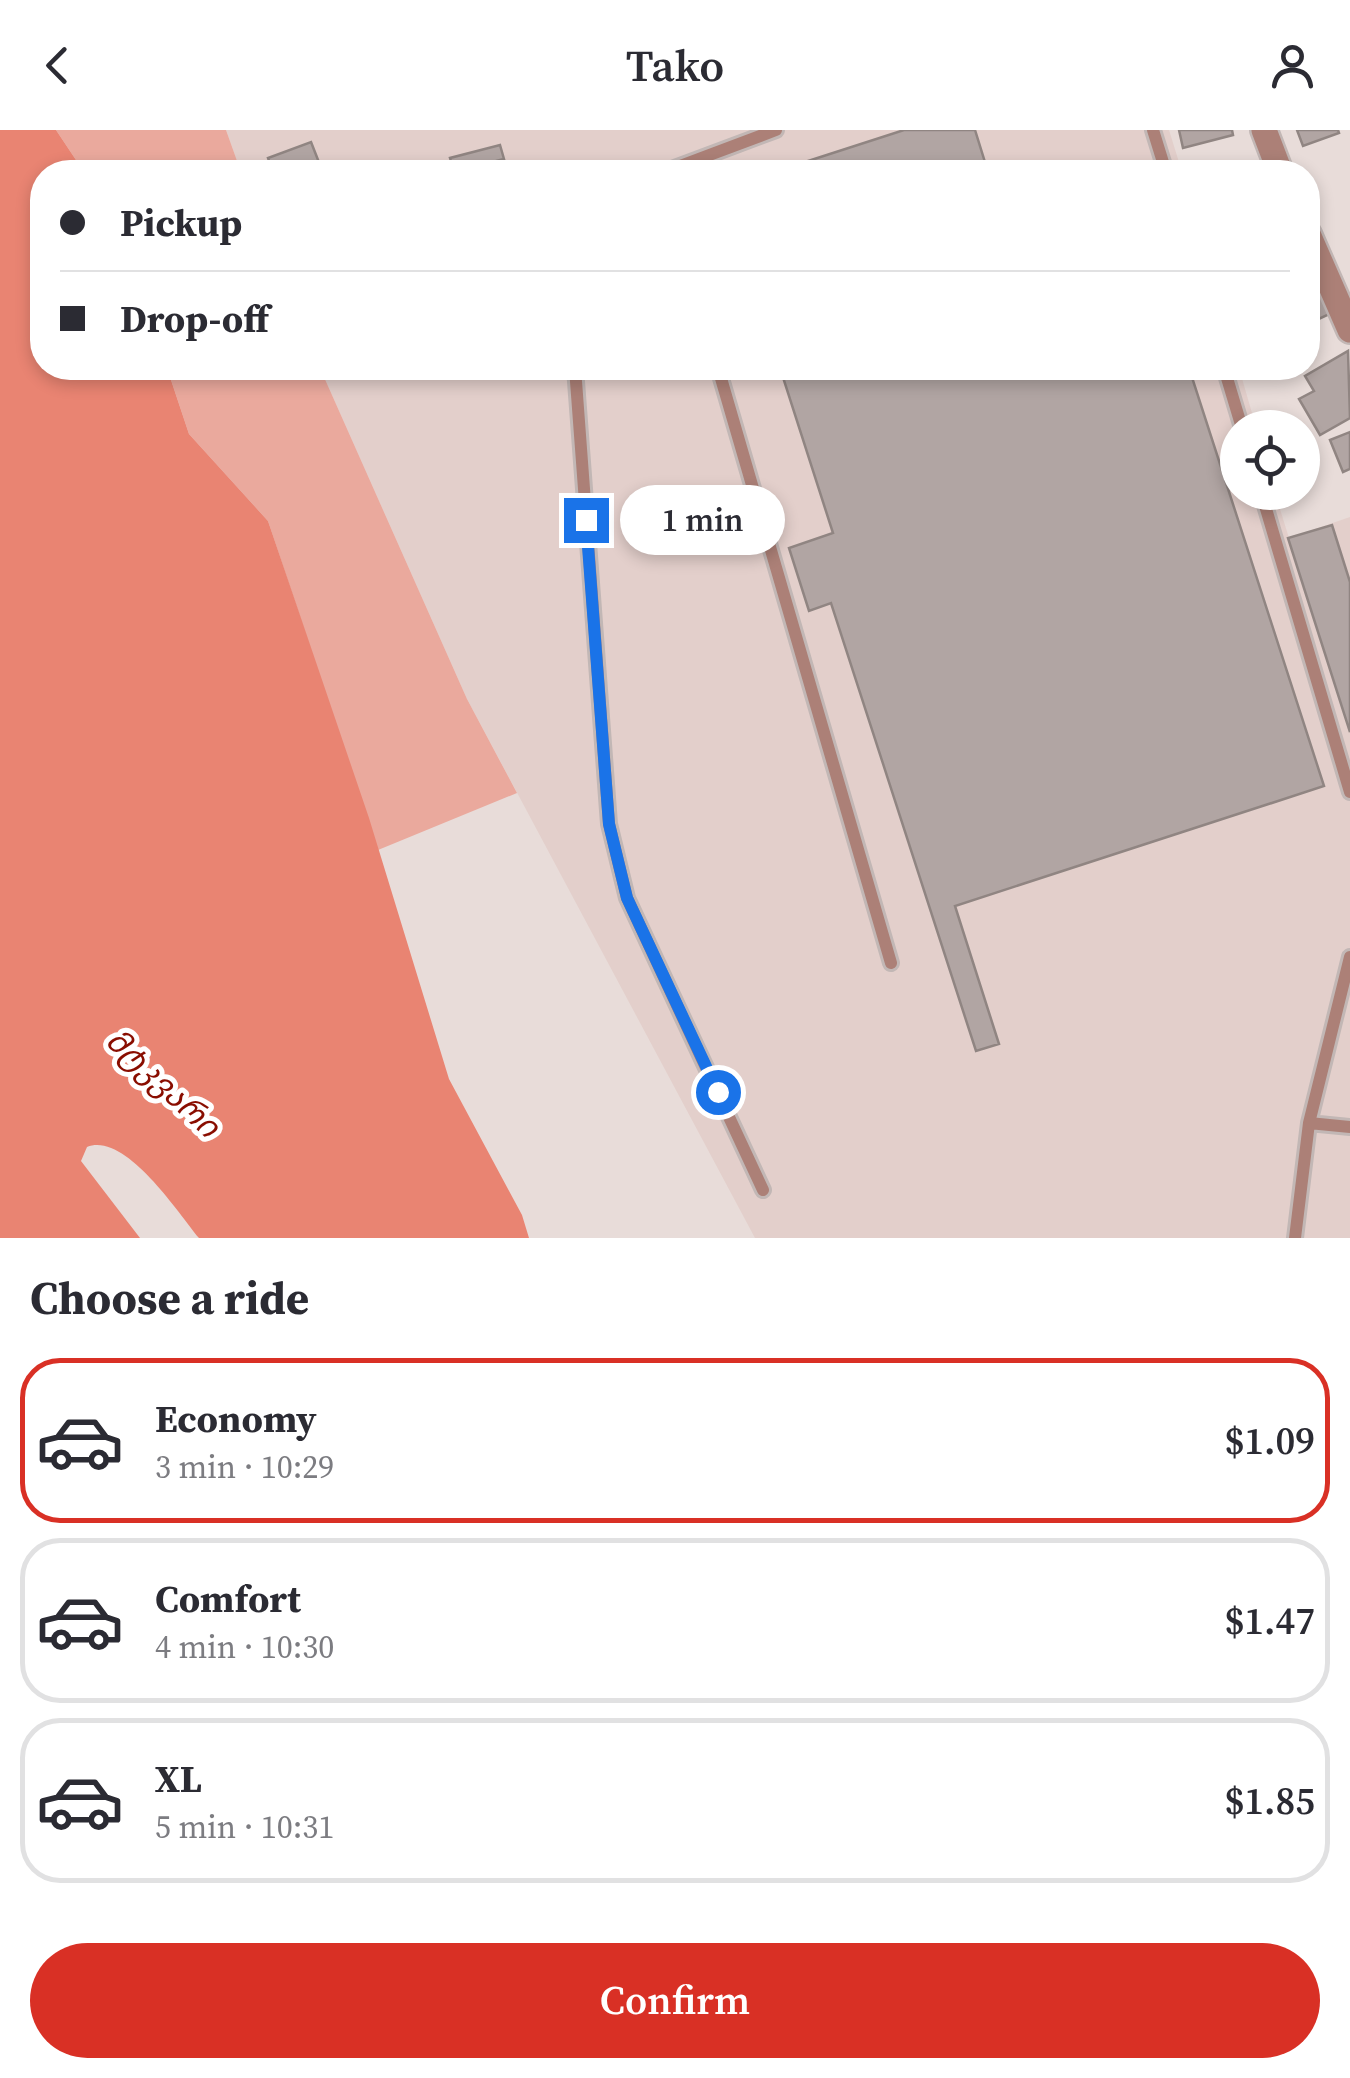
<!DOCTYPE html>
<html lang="en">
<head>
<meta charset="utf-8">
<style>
	:root { --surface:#fff; --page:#f7f7f7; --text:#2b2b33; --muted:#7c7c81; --line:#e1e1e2; --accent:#d93025 }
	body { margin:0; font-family:"Source Serif 4","Noto Sans Georgian",serif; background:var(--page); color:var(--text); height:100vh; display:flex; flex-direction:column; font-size:38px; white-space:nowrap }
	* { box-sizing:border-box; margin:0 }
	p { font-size:32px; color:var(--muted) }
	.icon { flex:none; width:55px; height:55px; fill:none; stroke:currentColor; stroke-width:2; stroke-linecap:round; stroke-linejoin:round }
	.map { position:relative; height:1108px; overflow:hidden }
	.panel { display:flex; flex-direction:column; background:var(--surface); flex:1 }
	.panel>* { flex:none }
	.guide { position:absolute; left:30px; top:30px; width:1290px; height:220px; border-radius:40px; box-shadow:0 5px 15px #0003; display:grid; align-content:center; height:220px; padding:0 30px; background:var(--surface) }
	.fabs { position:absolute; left:1220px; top:280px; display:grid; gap:20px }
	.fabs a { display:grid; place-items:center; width:100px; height:100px; border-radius:50%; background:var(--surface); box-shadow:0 5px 15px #0003; font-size:50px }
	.end { position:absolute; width:45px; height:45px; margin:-22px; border:12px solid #1a73e8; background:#fff; box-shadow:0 0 0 5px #fff }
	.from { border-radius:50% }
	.bubble { position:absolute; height:70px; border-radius:35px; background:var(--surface); box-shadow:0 5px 15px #0003; font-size:32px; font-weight:600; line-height:70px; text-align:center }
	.guide b { display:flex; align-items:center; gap:35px; height:95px; font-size:38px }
	.guide b+b { border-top:2px solid var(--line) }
	.guide i { width:25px; height:25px; background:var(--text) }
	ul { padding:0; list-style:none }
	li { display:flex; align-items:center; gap:30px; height:165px; margin:0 20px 15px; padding:0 10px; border:5px solid var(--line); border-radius:40px }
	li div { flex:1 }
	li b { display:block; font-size:38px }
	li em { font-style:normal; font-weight:600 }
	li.selected { border-color:var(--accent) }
	li>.icon { width:90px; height:90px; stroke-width:1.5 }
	h2 { padding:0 30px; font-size:45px; line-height:120px }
	.primary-button { display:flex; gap:20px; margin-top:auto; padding:20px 30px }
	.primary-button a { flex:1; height:115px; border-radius:60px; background:var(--accent); color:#fff; font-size:40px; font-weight:600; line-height:115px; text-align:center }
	header { display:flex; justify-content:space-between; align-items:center; height:130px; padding:0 30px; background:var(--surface); font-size:45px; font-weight:600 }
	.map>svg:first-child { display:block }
</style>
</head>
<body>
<header><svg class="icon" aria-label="back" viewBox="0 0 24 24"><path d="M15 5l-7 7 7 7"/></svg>Tako<svg class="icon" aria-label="person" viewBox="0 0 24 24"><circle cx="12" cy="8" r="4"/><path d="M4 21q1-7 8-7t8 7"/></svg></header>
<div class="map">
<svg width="1350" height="1108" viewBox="0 0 1350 1108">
	<rect width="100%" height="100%" fill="#e8dcd9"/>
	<path fill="#e3cfcb" d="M226,0H1169L1182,42H241Z
		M320,238H1239L1256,297L1238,298V362L1275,363L1289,408L1350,387V1108H755L467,569Z"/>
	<path fill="#eaa99d" d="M56,0H226L241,42H84Z
		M167,238H320L467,569L517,663L378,720L268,391L189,304Z"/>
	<path fill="#e98472" d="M0,0H56L84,42H42V238H167L189,304L268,391L369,688L449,949L522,1085L529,1108H199C176,1080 125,1002 87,1017L81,1031L140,1108H0Z"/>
	<path fill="#b1a5a3" stroke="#908582" stroke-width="2.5" d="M904,0H975L988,42H774Z
		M1179,0H1232L1233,5L1183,18Z
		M1297,0H1338L1339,3L1303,16Z
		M311,12L320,35L300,42H273L268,28Z
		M500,15L504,29L454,42L450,28Z
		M1320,149L1336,181L1308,194V155Z
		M1348,221L1350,288L1320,305L1299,269L1314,261L1305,246Z
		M780,238H1189L1324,656L955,776L999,914L976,921L831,473L809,481L789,418L833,403Z
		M1350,302V339L1343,342L1330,310Z
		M1332,395L1350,452V602L1288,408Z"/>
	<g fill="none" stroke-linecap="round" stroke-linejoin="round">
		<g stroke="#c2b7b5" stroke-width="18">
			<path id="service" d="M1153,0L1166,42
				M664,42L776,0
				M575,238L609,694L627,768L763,1060
				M718,238L891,833
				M1224,238L1242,298
				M1261,362L1350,662
				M1309,993L1350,997
				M1295,1108L1309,993L1350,827"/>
		</g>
		<g stroke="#c2b7b5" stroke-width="30">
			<path id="minor" d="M1264,0L1280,42
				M1308,104L1350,200"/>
		</g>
		<use href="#service" stroke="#ac8077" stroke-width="12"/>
		<use href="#minor" stroke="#ac8077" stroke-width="25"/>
	</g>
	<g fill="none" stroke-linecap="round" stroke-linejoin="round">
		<path stroke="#1a73e8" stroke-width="12" d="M586,390L609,694L627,768L718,962"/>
	</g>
	<g text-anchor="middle" stroke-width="10" stroke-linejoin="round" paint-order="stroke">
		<g font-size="32" font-style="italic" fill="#890d00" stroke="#fff">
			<text transform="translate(163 953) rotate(43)" y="11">მტკვარი</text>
		</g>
	</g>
</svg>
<div class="fabs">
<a><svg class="icon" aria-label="locate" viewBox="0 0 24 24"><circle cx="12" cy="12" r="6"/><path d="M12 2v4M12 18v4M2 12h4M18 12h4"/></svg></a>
</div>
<i class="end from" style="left:718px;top:962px"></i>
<i class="end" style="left:586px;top:390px"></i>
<div class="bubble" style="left:620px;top:355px;width:165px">1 min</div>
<div class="guide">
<b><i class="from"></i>Pickup</b>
<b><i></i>Drop-off</b>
</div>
</div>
<section class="panel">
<h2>Choose a ride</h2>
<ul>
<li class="selected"><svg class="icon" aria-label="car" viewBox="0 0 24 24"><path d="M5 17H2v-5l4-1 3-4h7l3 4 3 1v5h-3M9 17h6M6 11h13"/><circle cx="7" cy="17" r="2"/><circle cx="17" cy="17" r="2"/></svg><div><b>Economy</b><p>3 min · 10:29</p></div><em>$1.09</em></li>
<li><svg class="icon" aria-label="car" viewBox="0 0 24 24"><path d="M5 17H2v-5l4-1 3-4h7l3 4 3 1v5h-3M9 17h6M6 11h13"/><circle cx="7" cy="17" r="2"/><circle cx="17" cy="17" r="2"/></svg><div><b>Comfort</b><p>4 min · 10:30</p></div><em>$1.47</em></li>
<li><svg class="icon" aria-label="car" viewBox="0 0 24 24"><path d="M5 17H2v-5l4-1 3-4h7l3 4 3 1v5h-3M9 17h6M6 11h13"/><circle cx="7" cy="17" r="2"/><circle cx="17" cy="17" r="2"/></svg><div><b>XL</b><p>5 min · 10:31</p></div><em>$1.85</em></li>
</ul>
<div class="primary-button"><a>Confirm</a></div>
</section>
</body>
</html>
